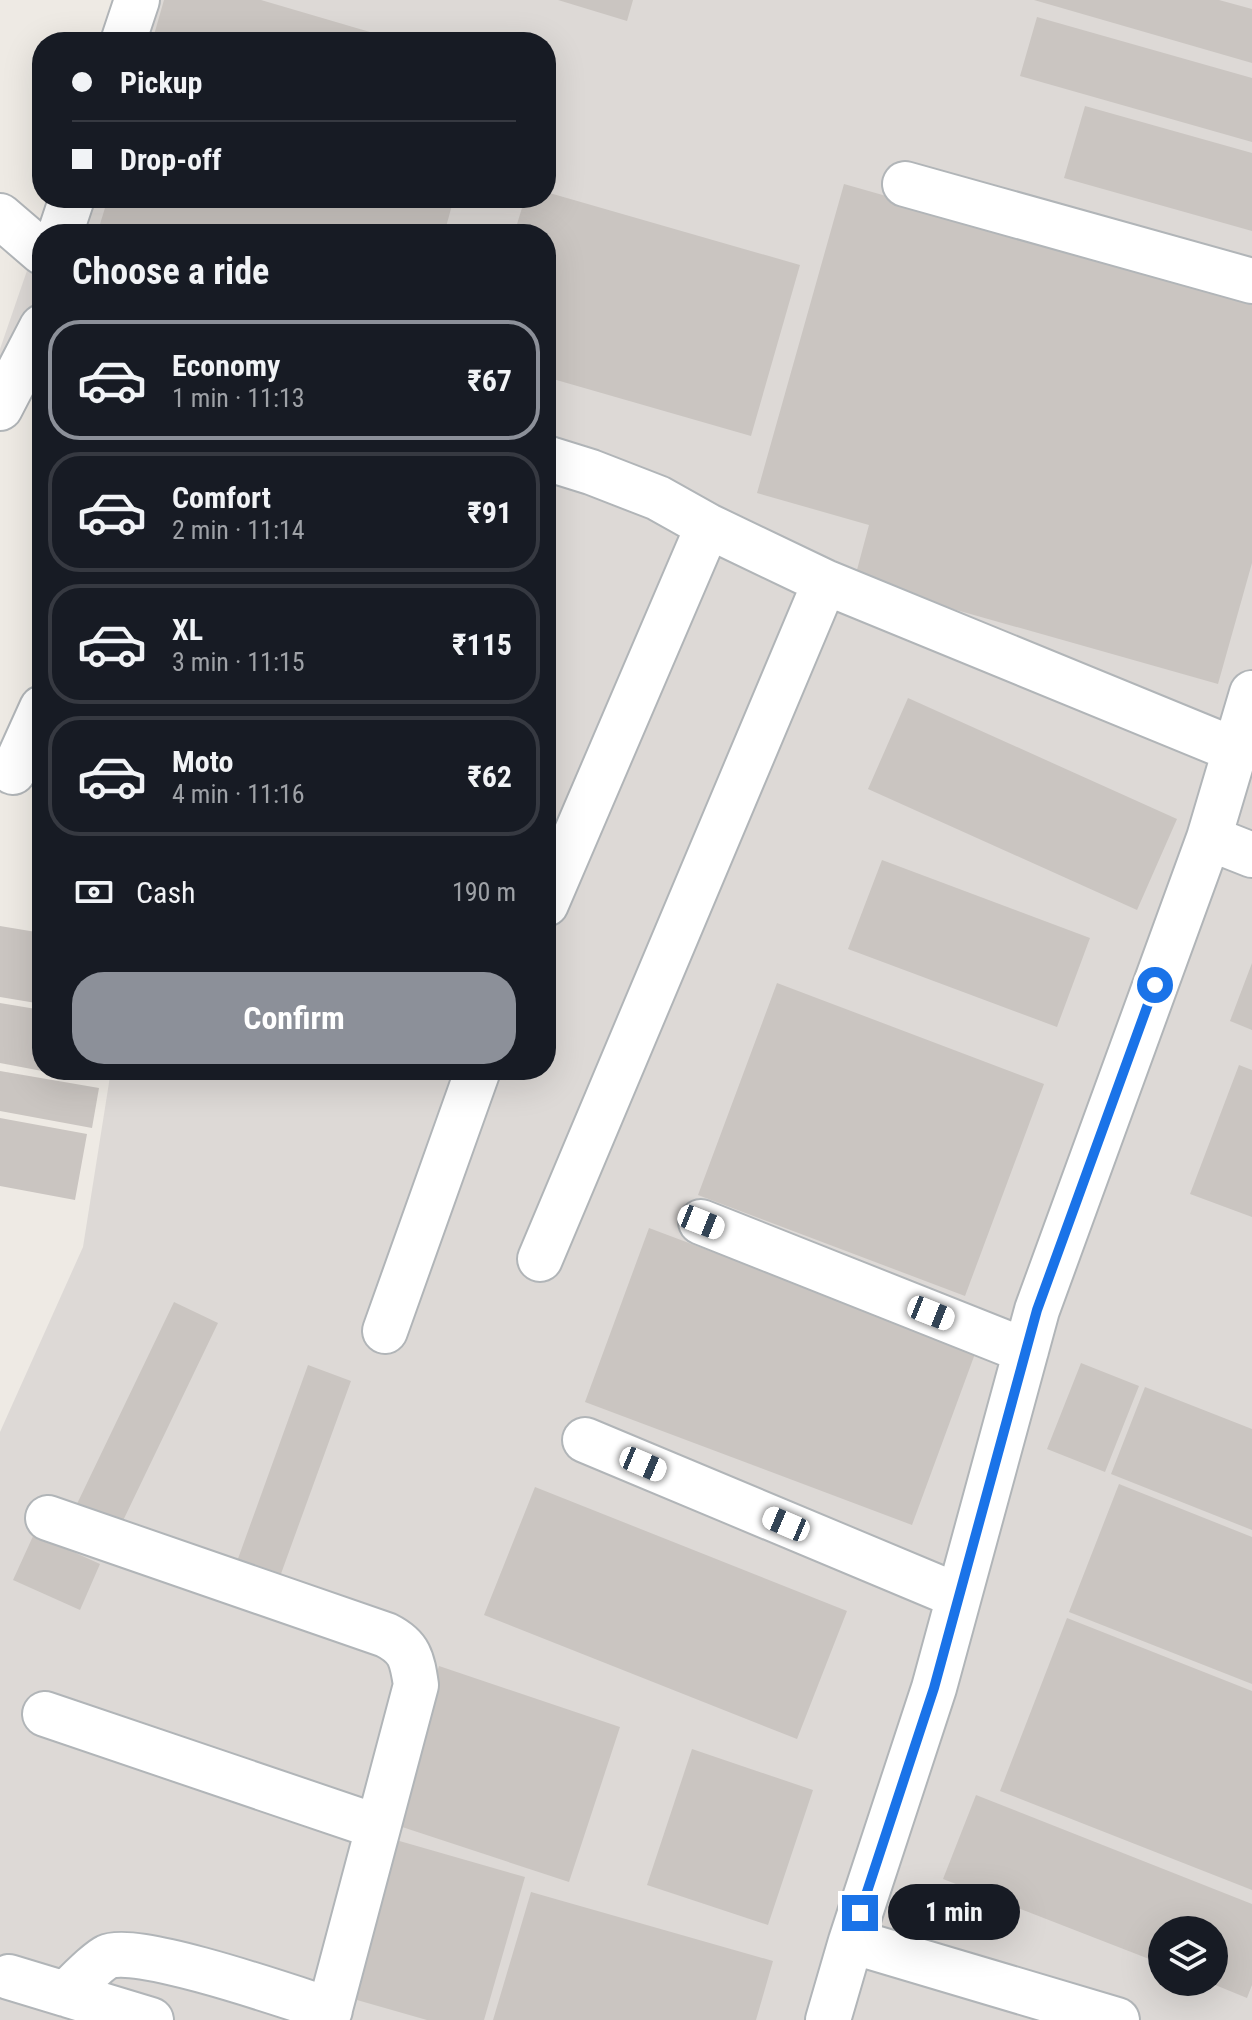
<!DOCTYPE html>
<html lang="en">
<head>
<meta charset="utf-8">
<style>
	:root { --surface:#171b24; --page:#20242c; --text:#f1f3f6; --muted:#9ea1a6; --line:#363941; --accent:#8c9099 }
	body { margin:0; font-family:"Roboto Condensed",sans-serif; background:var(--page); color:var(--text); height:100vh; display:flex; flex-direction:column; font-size:30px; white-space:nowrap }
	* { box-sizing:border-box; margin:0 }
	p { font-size:26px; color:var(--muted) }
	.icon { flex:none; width:44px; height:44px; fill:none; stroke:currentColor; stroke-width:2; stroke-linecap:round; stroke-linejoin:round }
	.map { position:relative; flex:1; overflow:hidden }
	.side { position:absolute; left:32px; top:224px; width:524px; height:856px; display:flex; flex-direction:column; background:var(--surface); border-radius:32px; box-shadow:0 8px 32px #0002 }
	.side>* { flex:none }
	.banner { position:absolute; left:32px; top:32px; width:524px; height:176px; border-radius:32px; box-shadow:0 8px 32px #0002; display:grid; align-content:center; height:176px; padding:0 40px; background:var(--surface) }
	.buttons { position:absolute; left:1148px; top:1916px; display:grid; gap:16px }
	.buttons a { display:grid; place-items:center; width:80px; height:80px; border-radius:50%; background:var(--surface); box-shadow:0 8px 32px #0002; font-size:40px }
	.end { position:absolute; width:36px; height:36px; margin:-18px; border:10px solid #1a73e8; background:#fff; box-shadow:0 0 0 4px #fff }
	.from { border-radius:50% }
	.bubble { position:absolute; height:56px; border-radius:28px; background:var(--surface); box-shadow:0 8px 32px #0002; font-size:26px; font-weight:700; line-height:56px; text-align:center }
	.car { position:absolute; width:24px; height:48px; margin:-24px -12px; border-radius:10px; box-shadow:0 0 6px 2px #0007; background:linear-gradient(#fff 24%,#345 0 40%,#fff 0 76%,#345 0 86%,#fff 0) }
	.banner b { display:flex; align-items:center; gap:28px; height:76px; font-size:30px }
	.banner b+b { border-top:2px solid var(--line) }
	.banner i { width:20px; height:20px; background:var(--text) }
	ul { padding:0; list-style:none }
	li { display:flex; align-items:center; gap:24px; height:120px; margin:0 16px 12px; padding:0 24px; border:4px solid var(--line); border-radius:32px }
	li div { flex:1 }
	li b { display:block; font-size:30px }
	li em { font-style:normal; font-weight:700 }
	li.current { border-color:var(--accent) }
	li>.icon { width:72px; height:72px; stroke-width:1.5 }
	h2 { padding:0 40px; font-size:36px; line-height:96px }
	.pay { display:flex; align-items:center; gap:20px; height:88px; padding:0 40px; font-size:30px }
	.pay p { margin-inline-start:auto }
	.button { display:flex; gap:16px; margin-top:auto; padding:16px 40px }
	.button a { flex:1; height:92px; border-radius:32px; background:var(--accent); color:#fff; font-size:32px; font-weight:700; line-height:92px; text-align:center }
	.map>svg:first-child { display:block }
</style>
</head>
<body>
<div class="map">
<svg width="1252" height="2020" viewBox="0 0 1252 2020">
	<rect width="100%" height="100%" fill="#eeeae4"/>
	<path fill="#ddd9d6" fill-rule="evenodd" d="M120,0H1252V2020H0V1432L83,1247L111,1070H546V234H42V401L0,377V349L52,198H546V42H106ZM1162,1930H1214V1982H1162Z"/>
	<path fill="#cac5c1" d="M164,0H261L404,42H152Z
		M558,0H633L627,21Z
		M1034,0H1219L1252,9V63Z
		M1037,17L1252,78V142L1020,76Z
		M1085,106L1252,153V231L1064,178Z
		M844,184L1252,300V563L1218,684L854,581L869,525L757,493Z
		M546,192L800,265L751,436L546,377V234H514L525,198H546Z
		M108,198H454L444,234H97Z
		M908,698L1177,819L1137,910L868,789Z
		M882,860L1090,938L1057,1027L848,949Z
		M0,926L42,933V1004L0,997Z
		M1252,963V1030L1230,1021Z
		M777,983L1044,1084L965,1296L698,1195Z
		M0,1003L42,1010V1071L0,1063Z
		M1239,1065L1252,1070V1217L1190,1194Z
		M47,1070H93L91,1080L47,1072Z
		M0,1071L99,1088L92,1128L0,1111Z
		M0,1118L87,1134L75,1200L0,1186Z
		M649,1228L976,1351L912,1525L585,1402Z
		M174,1302L218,1323L119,1529L75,1508Z
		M1081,1363L1139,1386L1105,1472L1047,1449Z
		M308,1365L351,1381L278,1582L235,1567Z
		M1145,1387L1252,1429V1530L1111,1474Z
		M1119,1484L1252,1537V1684L1069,1612Z
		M535,1487L847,1611L797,1739L484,1615Z
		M34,1534L100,1564L80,1610L13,1580Z
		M1067,1618L1252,1691V1890L1000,1791Z
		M439,1666L620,1727L569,1882L387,1822Z
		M692,1749L813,1790L768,1925L647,1885Z
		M976,1795L1252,1904V1985L1247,1998L1208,1982H1214V1930H1162V1964L943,1879Z
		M389,1838L525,1877L484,2020H427L343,1996Z
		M531,1892L773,1961L756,2020H493Z"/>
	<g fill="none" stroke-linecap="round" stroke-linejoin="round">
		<g stroke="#b1b5b8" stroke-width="48">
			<path id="minor" d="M123,42L137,0
				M905,184L1252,281
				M0,216L42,252
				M60,234L72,198
				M0,408L42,327
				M546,458L591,472L658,498L708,526L825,582L1235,750
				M13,772L42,708
				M1209,838L1252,855
				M546,904L708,526
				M701,1222L1026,1351
				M540,1259L825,582
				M385,1331L478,1070
				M585,1440L958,1596
				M48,1518L386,1635C410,1647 412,1659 416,1685L327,2020
				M45,1714L378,1827
				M851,1941L1117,2020
				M9,1977L151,2020
				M65,1994C74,1986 98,1961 107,1957C135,1943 293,1998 330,2010
				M828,2020L851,1941L934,1688L1037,1310L1209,838L1252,693"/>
		</g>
		<use href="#minor" stroke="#fff" stroke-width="44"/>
	</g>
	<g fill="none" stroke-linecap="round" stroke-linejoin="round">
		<path stroke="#1a73e8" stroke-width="10" d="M860,1913L934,1688L1037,1310L1155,985"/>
	</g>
</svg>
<div class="buttons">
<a><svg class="icon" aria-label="layers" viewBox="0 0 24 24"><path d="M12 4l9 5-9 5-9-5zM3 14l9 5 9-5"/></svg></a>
</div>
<i class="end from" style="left:1155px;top:985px"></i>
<i class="end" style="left:860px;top:1913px"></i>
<div class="bubble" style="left:888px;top:1884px;width:132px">1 min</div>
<i class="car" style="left:701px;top:1222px;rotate:112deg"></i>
<i class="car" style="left:931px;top:1313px;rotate:112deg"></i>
<i class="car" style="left:643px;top:1464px;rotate:113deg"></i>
<i class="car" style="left:786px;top:1524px;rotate:293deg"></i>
<div class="banner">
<b><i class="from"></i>Pickup</b>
<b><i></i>Drop-off</b>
</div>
<section class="side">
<h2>Choose a ride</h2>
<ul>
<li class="current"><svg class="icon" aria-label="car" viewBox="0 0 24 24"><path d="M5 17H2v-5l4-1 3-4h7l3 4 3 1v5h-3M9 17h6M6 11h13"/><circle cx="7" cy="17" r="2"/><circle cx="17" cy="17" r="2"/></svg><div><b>Economy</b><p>1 min · 11:13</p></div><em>₹67</em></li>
<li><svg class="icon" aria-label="car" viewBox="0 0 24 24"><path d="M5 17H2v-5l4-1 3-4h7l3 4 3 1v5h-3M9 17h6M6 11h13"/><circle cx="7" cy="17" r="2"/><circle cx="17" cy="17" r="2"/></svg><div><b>Comfort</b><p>2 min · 11:14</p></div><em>₹91</em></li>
<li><svg class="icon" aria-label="car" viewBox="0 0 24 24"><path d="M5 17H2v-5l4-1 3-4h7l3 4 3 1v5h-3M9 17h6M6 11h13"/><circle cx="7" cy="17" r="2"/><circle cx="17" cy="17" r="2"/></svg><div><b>XL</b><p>3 min · 11:15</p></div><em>₹115</em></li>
<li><svg class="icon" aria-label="car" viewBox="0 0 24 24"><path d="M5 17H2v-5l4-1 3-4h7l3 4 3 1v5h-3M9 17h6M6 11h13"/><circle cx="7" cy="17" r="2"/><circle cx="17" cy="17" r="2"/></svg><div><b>Moto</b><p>4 min · 11:16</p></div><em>₹62</em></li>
</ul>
<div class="pay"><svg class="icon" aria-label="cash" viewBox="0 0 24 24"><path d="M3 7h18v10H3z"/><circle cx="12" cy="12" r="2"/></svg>Cash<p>190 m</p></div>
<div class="button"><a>Confirm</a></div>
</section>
</div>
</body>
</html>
